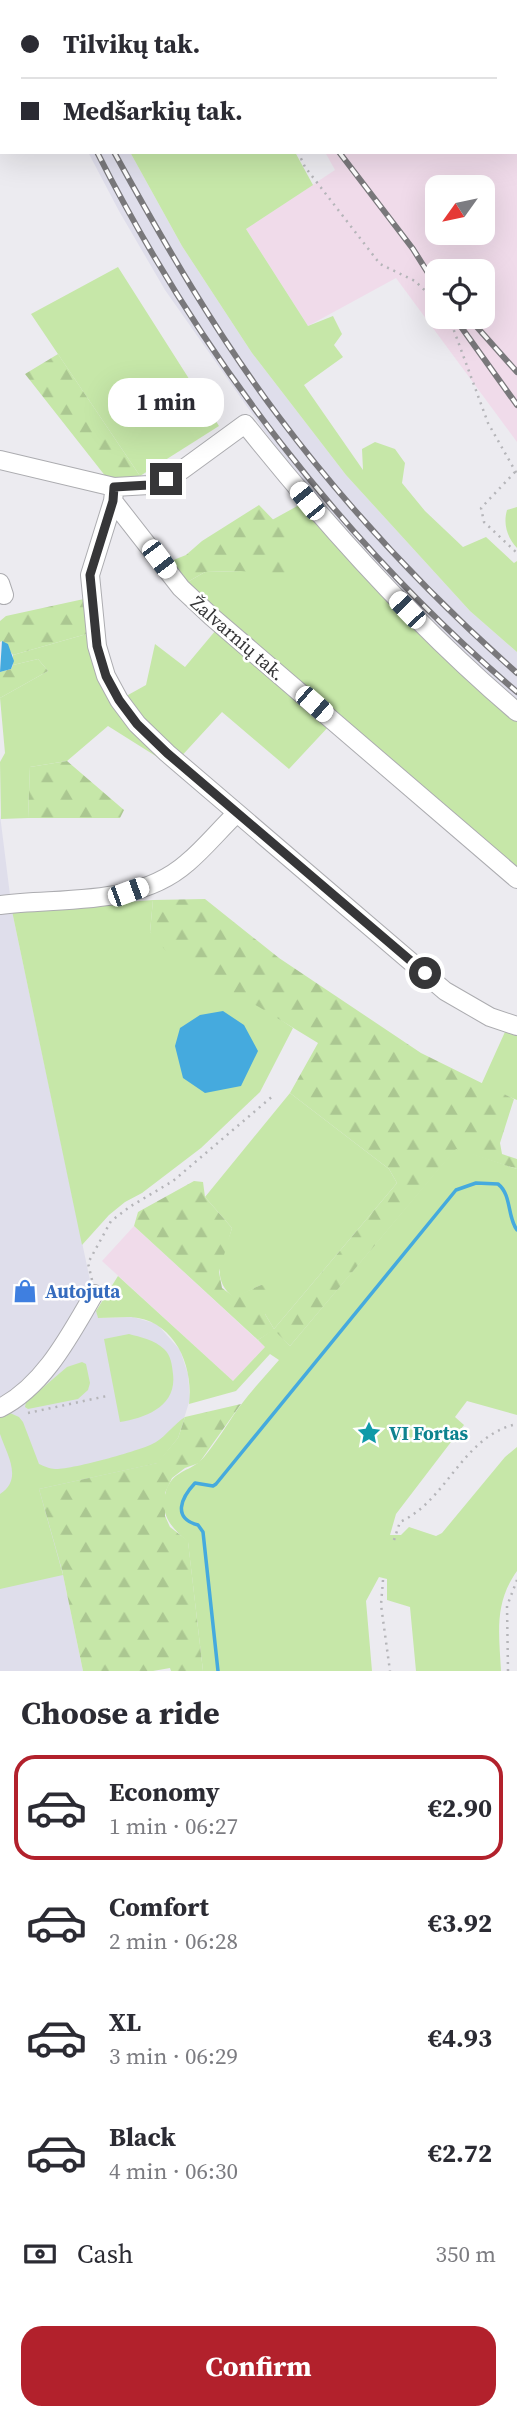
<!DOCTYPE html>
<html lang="en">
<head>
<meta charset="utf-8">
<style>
	:root { --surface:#fff; --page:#f2f2f3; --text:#2b2b33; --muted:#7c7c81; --line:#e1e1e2; --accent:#b2212c }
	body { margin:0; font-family:"Source Serif 4",serif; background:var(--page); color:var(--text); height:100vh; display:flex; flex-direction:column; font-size:26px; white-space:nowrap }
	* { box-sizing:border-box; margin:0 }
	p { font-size:23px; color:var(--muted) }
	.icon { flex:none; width:38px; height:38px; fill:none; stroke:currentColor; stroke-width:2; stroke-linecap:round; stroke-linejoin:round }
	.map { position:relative; height:1671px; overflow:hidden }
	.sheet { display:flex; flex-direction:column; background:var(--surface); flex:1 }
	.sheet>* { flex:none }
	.top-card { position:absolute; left:0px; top:0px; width:518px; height:154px; box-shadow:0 7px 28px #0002; display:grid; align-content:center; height:154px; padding:0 21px; background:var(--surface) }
	.needle { width:46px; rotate:237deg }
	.fabs { position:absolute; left:425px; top:175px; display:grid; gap:14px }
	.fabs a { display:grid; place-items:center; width:70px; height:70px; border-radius:14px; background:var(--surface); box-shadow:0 7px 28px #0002; font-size:35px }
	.end { position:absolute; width:32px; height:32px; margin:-16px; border:9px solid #363638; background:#fff; box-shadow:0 0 0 4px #fff }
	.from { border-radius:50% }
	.bubble { position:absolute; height:49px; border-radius:21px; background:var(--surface); box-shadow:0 7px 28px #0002; font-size:23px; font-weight:700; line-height:49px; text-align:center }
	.car { position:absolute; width:21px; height:42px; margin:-21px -10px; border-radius:9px; box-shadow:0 0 5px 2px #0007; background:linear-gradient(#fff 24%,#345 0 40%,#fff 0 76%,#345 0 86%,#fff 0) }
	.top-card b { display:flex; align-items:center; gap:24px; height:66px; font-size:26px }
	.top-card b+b { border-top:2px solid var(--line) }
	.top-card i { width:18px; height:18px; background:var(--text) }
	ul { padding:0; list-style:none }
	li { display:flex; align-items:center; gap:21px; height:105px; margin:0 14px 10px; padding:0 7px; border:4px solid transparent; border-radius:21px }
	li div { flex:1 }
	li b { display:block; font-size:26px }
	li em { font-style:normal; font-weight:700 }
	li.on { border-color:var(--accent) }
	li>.icon { width:63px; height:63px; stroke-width:1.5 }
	h2 { padding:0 21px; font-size:32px; line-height:84px }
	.pay { display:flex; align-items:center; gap:18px; height:77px; padding:0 21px; font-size:26px }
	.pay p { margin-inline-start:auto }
	.cta { display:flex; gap:14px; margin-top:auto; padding:14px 21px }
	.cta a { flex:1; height:80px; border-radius:21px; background:var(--accent); color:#fff; font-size:28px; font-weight:700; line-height:80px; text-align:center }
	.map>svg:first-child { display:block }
</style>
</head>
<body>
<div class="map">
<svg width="517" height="1671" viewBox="0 0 517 1671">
	<defs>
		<pattern id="forest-firs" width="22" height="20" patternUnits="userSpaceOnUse" patternTransform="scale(1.75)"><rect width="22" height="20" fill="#c6e7a8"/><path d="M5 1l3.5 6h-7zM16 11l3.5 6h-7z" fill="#abc791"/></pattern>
	</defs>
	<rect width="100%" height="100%" fill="#ecebf0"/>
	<path fill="#dfdeeb" d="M88,152H130L182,246L252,353L346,475L470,611L517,652V700L430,620L309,489L267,435L165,290L119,211Z
		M0,815L12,911L98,1318L133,1317L157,1324L180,1350L188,1374L190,1399L178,1438L62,1570L83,1671H0Z"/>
	<path fill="#f0dbea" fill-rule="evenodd" d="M235,0H517V442L396,278L308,326L246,229L335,170L325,152H516V2ZM438,187H483V233H438ZM438,271H483V317H438Z
		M134,1226L265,1347L233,1381L102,1261Z"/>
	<path fill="#c6e7a8" d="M130,152H295L313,185L246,229L308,326L333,316L342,334L334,345L343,357L304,385L363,470L362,449L375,442L395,449L405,463L402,483L425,511L463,547L486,537L514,563L517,561V652L470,611L346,475L252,353L182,246Z
		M118,267L219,426L140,476L31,314Z
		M301,504L517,720V870L184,584L205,572L241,571L287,535L272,520Z
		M517,507V548C507,537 503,524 507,510Z
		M216,630L330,725L289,769L222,712L177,761L162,760L108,726L67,761L30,767L28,818L1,819L0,762L5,753L0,698L48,671L38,659L13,665V655L97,631L119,700L146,685L155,644L185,667Z
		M153,900L150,932L293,1028L260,1092L201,1148L142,1193L125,1202L109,1215L82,1245L12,911Z
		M509,1023L517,1026V1100L481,1085Z
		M290,1093L389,1169L397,1183L274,1329L290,1346L456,1148L517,1169V1415L467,1401L455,1417L464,1425L396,1514L390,1535H401L409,1527L436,1536L442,1533L505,1457L517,1447V1571C494,1603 499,1633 501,1671H416L410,1607L387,1600V1579L379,1577L366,1601L372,1671H203L188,1542C171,1527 159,1515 166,1491C172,1473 185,1472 198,1463C208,1456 231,1418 240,1406C252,1390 266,1375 279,1360L270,1354L236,1391L189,1404C194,1365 174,1320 131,1317C120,1317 109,1318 98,1318L96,1311L118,1276L233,1381L265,1347L258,1340L274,1329L265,1314L261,1285L234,1298C208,1277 224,1254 232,1228L205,1197Z
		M129,1334C140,1337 155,1340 164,1349C171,1355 172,1365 173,1374C177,1406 146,1418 120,1422L104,1339Z
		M82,1362L86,1364L90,1383L88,1390L78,1399L28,1409L25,1407L26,1402L67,1367Z
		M10,1413L19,1417L23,1422L39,1464C44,1466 50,1469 55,1469C70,1470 144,1450 156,1442C167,1435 174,1424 185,1417L178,1438L158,1463L39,1489L63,1575L0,1589V1494C24,1479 6,1453 0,1434C0,1429 0,1422 0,1417Z"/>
	<path fill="url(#forest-firs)" d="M58,354L140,476L110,482L25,374Z
		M259,505L287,534L292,576L241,571L205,572L184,584L166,563L186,555L202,541Z
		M93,597L97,631L13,655L2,641L0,642V621L6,616Z
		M38,659L48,671L0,698V672L11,669L13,665Z
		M67,761L124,810L120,818H28L30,767Z
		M205,899L279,958L421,1053L514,1099L500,1143L502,1154L517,1159V1169L456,1149L290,1346L274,1330L258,1340L134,1226L138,1212L194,1181L203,1182L205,1197L232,1228L219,1272L222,1288L234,1297L261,1285L274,1287L265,1314L274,1329L397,1183L389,1169L290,1093L318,1043L259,1007L171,957L150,932L153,900Z
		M241,1404L199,1463L185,1468L172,1478L165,1493V1516L170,1527L188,1541L203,1671H171L170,1668L153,1671H83L62,1570L39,1489L157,1463L178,1438L185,1417Z"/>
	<path fill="#45aade" d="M2,641L8,644L14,661L11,669L0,672Z
		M223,1011L244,1025L258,1051L241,1086L205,1093L183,1078L175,1046L180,1028L200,1015Z"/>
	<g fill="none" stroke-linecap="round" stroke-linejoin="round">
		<path stroke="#45aade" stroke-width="3.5" d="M218,1671L203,1532L198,1525C172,1518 181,1498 195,1483L213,1486L216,1484L456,1190L476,1183L498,1184C512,1195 507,1217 517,1230"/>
		<g stroke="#acacb0" stroke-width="20">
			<path id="minor" d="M0,460L114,487L149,485L182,470L245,424C328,528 416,626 517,712
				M114,492L113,501L181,588L212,617L517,879
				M113,501L90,575L97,646L106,676L119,700L137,724L167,753L445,991L490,1017L517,1026
				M0,583L4,595
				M0,905C62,897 137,907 187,863C205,848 220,829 237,813
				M0,1408C44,1386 70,1335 94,1294"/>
		</g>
		<path stroke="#b5b5b9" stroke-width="2.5" stroke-dasharray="2 5" stroke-linecap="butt" d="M223,0L224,2
			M298,152L305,167L380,264L415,281L438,303
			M449,317L488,423L517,474
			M515,472L481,508L484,522L517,553
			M92,1280L88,1263L111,1221L131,1206L173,1181L274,1095
			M28,1413L107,1396
			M394,1540L400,1522C448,1500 462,1436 517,1424
			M383,1580L381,1605L390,1671
			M508,1671L507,1606L517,1580"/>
		<use href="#minor" stroke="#fff" stroke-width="18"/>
		<g stroke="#79787b" stroke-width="6">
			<path id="rail" d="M28,0L29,2
				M53,0V2
				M244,0L245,2
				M97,152C200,356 343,543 517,692
				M114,152C164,243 217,335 279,417C349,510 430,596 517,673
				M339,152L413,249L438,289
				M454,317L517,405
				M468,317L517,372"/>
		</g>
		<use href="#rail" stroke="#fff" stroke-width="3.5" stroke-dasharray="10" stroke-linecap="butt"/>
	</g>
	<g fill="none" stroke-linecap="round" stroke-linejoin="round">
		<path stroke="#363638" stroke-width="9" d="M166,479L149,485L114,487L113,501L90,575L97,646L106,676L119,700L137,724L167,753L425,973"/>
	</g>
	<defs>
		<g id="shop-bare" transform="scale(1.89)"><path d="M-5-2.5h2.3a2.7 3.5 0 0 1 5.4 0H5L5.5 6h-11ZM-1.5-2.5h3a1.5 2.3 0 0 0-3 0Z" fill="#3f7fe0" stroke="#fff" stroke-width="2.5" paint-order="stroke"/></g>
		<g id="sight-bare" transform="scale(1.89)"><path d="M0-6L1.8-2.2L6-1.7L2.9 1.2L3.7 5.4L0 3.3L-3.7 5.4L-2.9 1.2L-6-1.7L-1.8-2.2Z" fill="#0f9aa8" stroke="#fff" stroke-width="2.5" paint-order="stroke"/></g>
	</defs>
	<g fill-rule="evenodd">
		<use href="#shop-bare" x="25" y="1291"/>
		<use href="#sight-bare" x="369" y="1433"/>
	</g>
	<g text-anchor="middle" stroke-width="5" stroke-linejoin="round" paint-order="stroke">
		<g font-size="19" fill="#363638" stroke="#fff">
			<text transform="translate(238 638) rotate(41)" y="7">Žalvarnių tak.</text>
		</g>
		<g font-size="19" font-weight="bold" fill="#366cbe" stroke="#fff" text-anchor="start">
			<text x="45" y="1298">Autojuta</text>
		</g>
		<g font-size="19" font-weight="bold" fill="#0d838f" stroke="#fff" text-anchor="start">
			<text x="389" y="1440">VI Fortas</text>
		</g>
	</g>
</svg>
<div class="fabs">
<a><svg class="needle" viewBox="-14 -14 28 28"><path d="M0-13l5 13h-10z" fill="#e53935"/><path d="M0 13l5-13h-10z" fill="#7c7c81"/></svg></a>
<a><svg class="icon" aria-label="locate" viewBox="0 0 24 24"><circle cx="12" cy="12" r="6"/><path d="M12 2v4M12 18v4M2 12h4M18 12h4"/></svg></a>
</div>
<i class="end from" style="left:425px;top:973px"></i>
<i class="end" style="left:166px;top:479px"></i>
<div class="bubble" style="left:108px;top:378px;width:116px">1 min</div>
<i class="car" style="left:307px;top:501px;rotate:321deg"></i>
<i class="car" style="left:159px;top:559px;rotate:143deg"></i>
<i class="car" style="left:407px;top:610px;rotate:316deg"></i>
<i class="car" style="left:314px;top:704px;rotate:131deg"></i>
<i class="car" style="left:128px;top:892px;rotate:70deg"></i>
<div class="top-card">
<b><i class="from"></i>Tilvikų tak.</b>
<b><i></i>Medšarkių tak.</b>
</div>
</div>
<section class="sheet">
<h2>Choose a ride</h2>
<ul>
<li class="on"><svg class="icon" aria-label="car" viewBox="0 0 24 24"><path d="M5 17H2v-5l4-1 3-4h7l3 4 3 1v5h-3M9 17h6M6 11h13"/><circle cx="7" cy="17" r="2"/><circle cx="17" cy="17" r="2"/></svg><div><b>Economy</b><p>1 min · 06:27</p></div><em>€2.90</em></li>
<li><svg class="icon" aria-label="car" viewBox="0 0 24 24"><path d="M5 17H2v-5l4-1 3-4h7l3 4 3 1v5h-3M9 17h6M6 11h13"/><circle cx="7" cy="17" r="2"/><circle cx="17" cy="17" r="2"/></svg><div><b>Comfort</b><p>2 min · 06:28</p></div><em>€3.92</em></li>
<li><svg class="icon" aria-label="car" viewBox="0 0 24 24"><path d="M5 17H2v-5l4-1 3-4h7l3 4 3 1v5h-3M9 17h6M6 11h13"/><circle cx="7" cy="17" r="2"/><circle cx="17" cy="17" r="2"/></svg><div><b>XL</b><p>3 min · 06:29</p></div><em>€4.93</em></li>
<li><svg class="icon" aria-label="car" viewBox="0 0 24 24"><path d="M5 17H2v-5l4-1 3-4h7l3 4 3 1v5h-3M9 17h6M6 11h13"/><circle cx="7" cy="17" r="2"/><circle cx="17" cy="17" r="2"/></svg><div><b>Black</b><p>4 min · 06:30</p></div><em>€2.72</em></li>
</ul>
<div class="pay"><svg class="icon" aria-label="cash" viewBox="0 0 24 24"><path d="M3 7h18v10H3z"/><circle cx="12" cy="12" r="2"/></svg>Cash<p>350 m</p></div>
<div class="cta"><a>Confirm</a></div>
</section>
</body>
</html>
